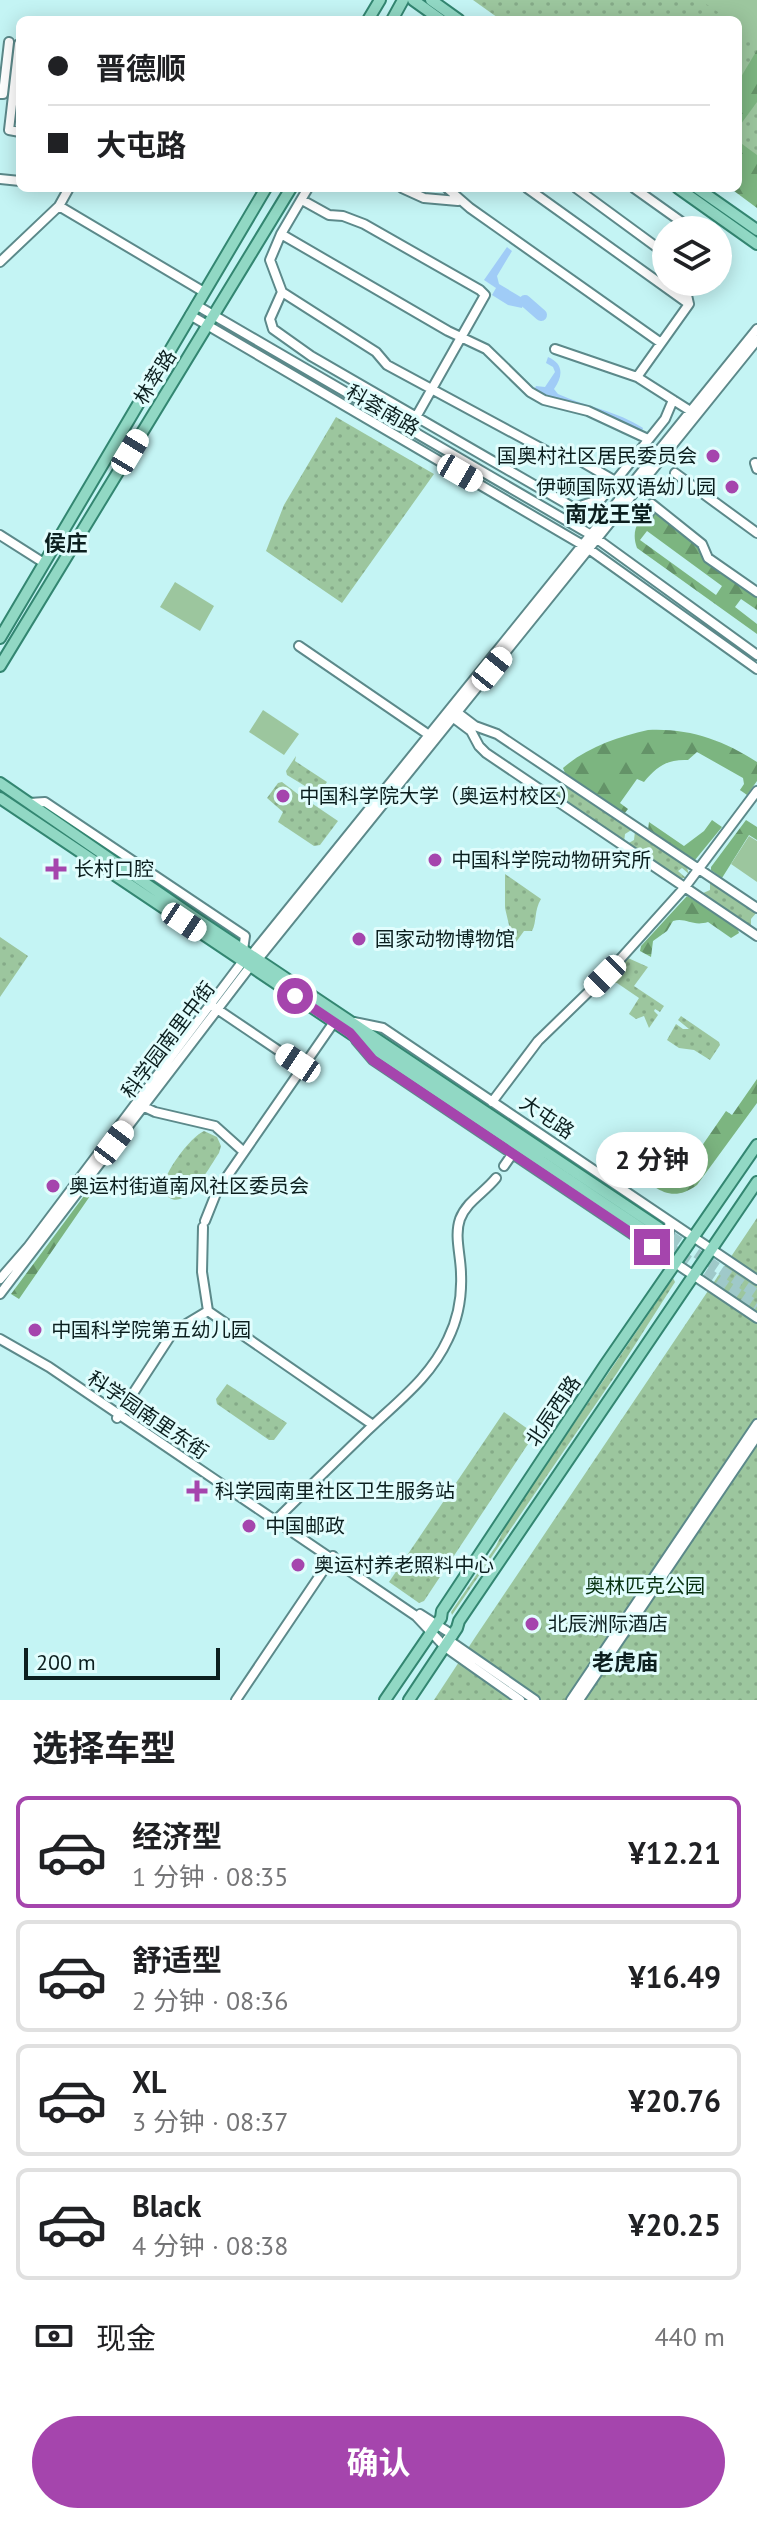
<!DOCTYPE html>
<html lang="zh">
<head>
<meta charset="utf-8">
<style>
	:root { --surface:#fff; --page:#f2f2f2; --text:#202124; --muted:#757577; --line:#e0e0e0; --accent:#a545ad }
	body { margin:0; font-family:"PT Sans","Noto Sans SC",sans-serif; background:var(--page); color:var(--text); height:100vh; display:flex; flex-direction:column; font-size:30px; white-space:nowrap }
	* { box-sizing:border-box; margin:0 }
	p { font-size:26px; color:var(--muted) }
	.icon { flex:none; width:44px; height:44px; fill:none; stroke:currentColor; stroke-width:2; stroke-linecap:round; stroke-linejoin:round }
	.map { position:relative; height:1700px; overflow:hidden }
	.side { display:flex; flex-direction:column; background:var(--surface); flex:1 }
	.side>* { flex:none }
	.top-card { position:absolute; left:16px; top:16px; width:726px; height:176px; border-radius:12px; box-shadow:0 4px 20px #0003; display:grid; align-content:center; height:176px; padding:0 32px; background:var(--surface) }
	.controls { position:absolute; left:652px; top:216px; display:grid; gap:16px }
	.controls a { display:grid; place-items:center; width:80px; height:80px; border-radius:50%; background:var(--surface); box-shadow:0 4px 20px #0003; font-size:40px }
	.scale { position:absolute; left:24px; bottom:20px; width:196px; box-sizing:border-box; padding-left:8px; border:4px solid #0c1f1f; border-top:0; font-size:22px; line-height:28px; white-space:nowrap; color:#0c1f1f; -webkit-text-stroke:6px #e1fdfd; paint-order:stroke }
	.end { position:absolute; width:36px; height:36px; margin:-18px; border:10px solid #a545ad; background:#fff; box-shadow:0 0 0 4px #fff }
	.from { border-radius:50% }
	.bubble { position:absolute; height:56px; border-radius:28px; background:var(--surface); box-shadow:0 4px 20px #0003; font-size:26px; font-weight:700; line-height:56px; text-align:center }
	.car { position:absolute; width:24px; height:48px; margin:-24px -12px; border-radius:10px; box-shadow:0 0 6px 2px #0007; background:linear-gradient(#fff 24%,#345 0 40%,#fff 0 76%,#345 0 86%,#fff 0) }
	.top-card b { display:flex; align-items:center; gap:28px; height:76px; font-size:30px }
	.top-card b+b { border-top:2px solid var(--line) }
	.top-card i { width:20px; height:20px; background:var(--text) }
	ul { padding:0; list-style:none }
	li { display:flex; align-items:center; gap:24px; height:112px; margin:0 16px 12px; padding:0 16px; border:4px solid var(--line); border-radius:12px }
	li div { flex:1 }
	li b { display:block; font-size:30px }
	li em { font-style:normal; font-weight:700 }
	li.on { border-color:var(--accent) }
	li>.icon { width:72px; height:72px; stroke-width:1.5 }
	h2 { padding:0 32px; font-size:36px; line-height:96px }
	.pay { display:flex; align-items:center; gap:20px; height:88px; padding:0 32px; font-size:30px }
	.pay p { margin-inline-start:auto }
	.cta { display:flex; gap:16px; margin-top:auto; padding:16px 32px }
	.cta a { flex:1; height:92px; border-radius:48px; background:var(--accent); color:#fff; font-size:32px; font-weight:700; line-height:92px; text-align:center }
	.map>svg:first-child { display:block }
</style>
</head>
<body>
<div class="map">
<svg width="757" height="1700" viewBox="0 0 757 1700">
	<defs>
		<pattern id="green-dots" width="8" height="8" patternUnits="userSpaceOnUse" patternTransform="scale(2)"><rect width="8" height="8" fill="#9cc69e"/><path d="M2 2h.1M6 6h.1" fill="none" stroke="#85aa88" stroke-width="1.8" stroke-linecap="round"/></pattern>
		<pattern id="forest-firs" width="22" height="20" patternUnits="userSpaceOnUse" patternTransform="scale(2)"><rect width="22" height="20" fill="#7cb580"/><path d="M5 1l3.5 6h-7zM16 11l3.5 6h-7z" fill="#649368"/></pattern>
	</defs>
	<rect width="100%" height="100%" fill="#c4f4f4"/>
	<path fill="url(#green-dots)" d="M473,0H757V205L738,188V20H501Z
		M336,417L434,474L342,603L266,551L284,505Z
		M296,756L295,761L327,782L318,794L287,775L286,771Z
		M560,781L633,829L625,834L624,842L552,793L562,790Z
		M282,782L299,795L298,800L301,796L338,821L320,845L314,846L278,822L283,812L267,798L278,783Z
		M635,831L686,865L689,874L682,868L678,871L686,878H679L627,844L634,840Z
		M505,874L541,899C534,910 537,922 532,931H524L516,942H513L505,908Z
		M710,881L757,912L751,919V927L701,894L710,890Z
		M0,937L28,956L0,997Z
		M628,958L648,967L634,986L664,1006L660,1012L655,1009L654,1011L658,1015L649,1028L644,1016L636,1019L629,1014L639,998L617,983H610L607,979Z
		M681,1016L719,1042L720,1045L710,1060L694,1050L679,1048L667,1040L676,1024L683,1029H689L678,1020Z
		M204,1131L217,1137L221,1146L219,1153C208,1169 182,1220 163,1191C161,1176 190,1137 204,1131Z
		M757,1218V1700H434L476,1636Z
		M673,1278L675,1282L617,1373L452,1615L451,1612L496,1546L508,1521Z
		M227,1384L287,1423L274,1440H269L217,1404L216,1399Z
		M504,1412L539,1437L532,1439L526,1447L424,1601L419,1603L389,1582Z"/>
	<path fill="url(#forest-firs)" fill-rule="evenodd" d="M757,50V102L738,128V82Z
		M738,141L757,155V208L730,188H738Z
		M652,504L702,544L706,553L757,592V610L741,599L735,607L757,624V634L637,548C630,529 640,518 652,504ZM647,531L722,586L716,595L640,540Z
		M648,730C689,728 723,740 757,762V781L747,795L740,790L744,784L743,778L697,752L688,760C668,759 657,766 644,782L637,779L620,803L628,809L624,814L565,773L563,768C587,747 618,737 648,730Z
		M712,820L722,827L695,860L648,830L649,822L684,846L704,831Z
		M746,820L757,827V840L749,835L722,878L711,870V867Z
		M687,896L737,927L739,933L731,938L708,922C692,927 686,917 673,921L667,931L653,941L651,957L640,951L641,946Z
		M757,1079V1103L697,1185C670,1205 656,1187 633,1172L637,1166L663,1180L673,1175L682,1163L688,1166L726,1111L732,1115Z
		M98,1177L101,1179L99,1183L19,1299L11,1294Z"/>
	<path fill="#9cc69e" d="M700,0H757V40L738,26V20H730Z
		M175,582L214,606L200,631L160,607Z
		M263,710L299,734L284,755L249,732Z
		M749,836L757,841V882L731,864Z"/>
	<path fill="#a0ccf7" d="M507,247L512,251L497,276L499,284L524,299L522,308L508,305L492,295L496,288L484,280Z
		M548,357C564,364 563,376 554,389L558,394C587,407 617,411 643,428L642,431L586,407L541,395L535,388L536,386L545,387L555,372L553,367L546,363Z"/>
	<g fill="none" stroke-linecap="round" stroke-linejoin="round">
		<path stroke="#a0ccf7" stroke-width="12" d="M525,301L541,315"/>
		<path stroke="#9fc9c9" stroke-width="10" stroke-dasharray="10 5" stroke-linecap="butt" d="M659,1228L757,1294
			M656,1238L757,1306"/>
		<g stroke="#5c898a" stroke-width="12">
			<path id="minor" d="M19,44L9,130L20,132
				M0,94H3L9,42
				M0,179L20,181
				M308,188L281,234L270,260L282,292L270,319L273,329L311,356L574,508L601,499L665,419L673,400
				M402,188L424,198L458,201
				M447,188L470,208L661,343
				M527,188L689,304
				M576,188L666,254
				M634,188L693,230
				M302,200L329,215L343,216L364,224L480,290L485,295L416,417
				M59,206L204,292
				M281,234L448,331L486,349L530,392L544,400L588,411L648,439
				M0,262L59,206L69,188
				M282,292L376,352L387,365L552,454L579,460L615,481
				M196,305L593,536L757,655
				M190,315L586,547L757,669
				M555,349L637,377L692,412
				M637,377L689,304L684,282
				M755,463L757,469
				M675,473L757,533
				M652,504L702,544L708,558L757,592
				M647,510L649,513
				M0,535L44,563
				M299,646L429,735
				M454,710L475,726L497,734L757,908
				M451,716L471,731L479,746L486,753L757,936
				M29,803L45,802L245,936L243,950
				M248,959L757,329
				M255,963L757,340
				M214,1007L303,1067
				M354,1022L383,1028L757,1280
				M356,1040L373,1060L757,1318
				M492,1102L538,1041L605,976L685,887L757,791
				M140,1105L155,1112L215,1126L244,1152
				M504,1166L513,1153
				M205,1221L217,1191L334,1022
				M652,1247C665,1243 671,1235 669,1221
				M0,1279L28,1247L246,957
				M0,1294L252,964
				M208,1311L373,1425
				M0,1339L49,1367L416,1616L445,1647L520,1700
				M117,1418L173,1332L208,1311L202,1272L203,1227
				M272,1524C304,1492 336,1461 368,1430C398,1401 430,1378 448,1339C458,1319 462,1296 461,1274C461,1256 454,1236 460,1219C467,1201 484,1193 496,1178
				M420,1614L453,1635
				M447,1639L535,1700
				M236,1700L333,1556
				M571,1700L757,1424
				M579,1700L757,1436"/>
		</g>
		<g stroke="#338671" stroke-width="14">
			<path id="major" d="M413,0L441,20
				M431,0L459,20
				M368,20L380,0
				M392,20L403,0
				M678,188L757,244
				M697,188L757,230
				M0,638L266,188
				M0,666L291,188
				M0,783L200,921L659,1228
				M0,798L654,1237
				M385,1700L441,1618L442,1611L605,1365L757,1145
				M409,1700L457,1628L459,1621L757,1182"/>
		</g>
		<use href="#minor" stroke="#fff" stroke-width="8"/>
		<use href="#major" stroke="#91d8c4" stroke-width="10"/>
	</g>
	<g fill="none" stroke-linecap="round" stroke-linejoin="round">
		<path stroke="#a545ad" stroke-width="10" d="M295,996L350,1033L373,1060L652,1247"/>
	</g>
	<g fill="#a545ad" stroke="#e1fdfd" stroke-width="3">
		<circle cx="713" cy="456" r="8"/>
		<circle cx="732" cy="487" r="8"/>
		<circle cx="283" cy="796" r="8"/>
		<circle cx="435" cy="860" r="8"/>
		<path d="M52 857h8v8h8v8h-8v8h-8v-8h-8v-8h8z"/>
		<circle cx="359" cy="939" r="8"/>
		<circle cx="53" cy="1186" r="8"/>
		<circle cx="35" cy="1330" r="8"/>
		<path d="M193 1479h8v8h8v8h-8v8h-8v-8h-8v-8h8z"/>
		<circle cx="249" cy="1526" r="8"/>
		<circle cx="298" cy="1565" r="8"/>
		<circle cx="532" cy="1624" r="8"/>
	</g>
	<g text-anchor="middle" stroke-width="6" stroke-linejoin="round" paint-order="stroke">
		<g font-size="20" fill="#0c1f1f" stroke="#e1fdfd">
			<text transform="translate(155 377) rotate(-58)" y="7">林萃路</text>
			<text transform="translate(383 410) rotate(30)" y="7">科荟南路</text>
			<text transform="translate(168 1040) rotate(-53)" y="7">科学园南里中街</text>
			<text transform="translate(547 1117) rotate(34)" y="7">大屯路</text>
			<text transform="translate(553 1411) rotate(-56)" y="7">北辰西路</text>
			<text transform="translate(148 1415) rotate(34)" y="7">科学园南里东街</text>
		</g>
		<g font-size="20" fill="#0c1f1f" stroke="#e1fdfd" text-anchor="start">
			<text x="697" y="463" text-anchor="end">国奥村社区居民委员会</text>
			<text x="716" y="494" text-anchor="end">伊顿国际双语幼儿园</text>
			<text x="299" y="803">中国科学院大学（奥运村校区）</text>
			<text x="451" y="867">中国科学院动物研究所</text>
			<text x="74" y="876">长村口腔</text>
			<text x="375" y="946">国家动物博物馆</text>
			<text x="69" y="1193">奥运村街道南风社区委员会</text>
			<text x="51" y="1337">中国科学院第五幼儿园</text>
			<text x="215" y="1498">科学园南里社区卫生服务站</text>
			<text x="265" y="1533">中国邮政</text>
			<text x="314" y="1572">奥运村养老照料中心</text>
			<text x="548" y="1631">北辰洲际酒店</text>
		</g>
		<g font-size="20" fill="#083210" stroke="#e1fdfd">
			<text x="645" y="1593">奥林匹克公园</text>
		</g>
		<g font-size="22" font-weight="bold" fill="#0c1f1f" stroke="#e1fdfd">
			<text x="609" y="522">南龙王堂</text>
			<text x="66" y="551">侯庄</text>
			<text x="625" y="1670">老虎庙</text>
		</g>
	</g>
</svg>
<div class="controls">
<a><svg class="icon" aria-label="layers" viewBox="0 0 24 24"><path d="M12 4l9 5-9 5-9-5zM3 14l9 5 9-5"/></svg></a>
</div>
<div class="scale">200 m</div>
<i class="end from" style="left:295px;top:996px"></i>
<i class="end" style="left:652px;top:1247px"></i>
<div class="bubble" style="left:596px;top:1132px;width:112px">2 分钟</div>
<i class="car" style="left:130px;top:452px;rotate:31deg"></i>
<i class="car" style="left:460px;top:473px;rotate:120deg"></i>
<i class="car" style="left:492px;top:669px;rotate:39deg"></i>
<i class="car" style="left:184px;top:922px;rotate:124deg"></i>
<i class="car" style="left:605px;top:976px;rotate:225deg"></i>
<i class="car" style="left:298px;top:1063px;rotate:304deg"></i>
<i class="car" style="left:114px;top:1143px;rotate:37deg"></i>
<div class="top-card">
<b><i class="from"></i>晋德顺</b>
<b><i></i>大屯路</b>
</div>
</div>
<section class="side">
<h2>选择车型</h2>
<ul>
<li class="on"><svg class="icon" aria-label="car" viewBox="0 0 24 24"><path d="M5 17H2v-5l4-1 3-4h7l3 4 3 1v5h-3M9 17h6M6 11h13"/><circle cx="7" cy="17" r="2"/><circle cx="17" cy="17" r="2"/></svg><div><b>经济型</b><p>1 分钟 · 08:35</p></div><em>¥12.21</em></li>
<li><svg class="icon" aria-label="car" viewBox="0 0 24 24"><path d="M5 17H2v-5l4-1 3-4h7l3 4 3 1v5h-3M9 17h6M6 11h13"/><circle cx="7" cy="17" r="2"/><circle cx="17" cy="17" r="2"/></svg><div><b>舒适型</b><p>2 分钟 · 08:36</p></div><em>¥16.49</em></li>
<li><svg class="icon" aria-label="car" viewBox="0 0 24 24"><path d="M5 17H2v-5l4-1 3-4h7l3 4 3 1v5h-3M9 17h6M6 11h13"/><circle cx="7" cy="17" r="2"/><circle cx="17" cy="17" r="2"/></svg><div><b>XL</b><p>3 分钟 · 08:37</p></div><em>¥20.76</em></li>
<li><svg class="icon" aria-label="car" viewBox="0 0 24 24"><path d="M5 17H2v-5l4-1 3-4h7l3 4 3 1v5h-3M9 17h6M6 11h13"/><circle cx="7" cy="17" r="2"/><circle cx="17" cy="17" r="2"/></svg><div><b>Black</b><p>4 分钟 · 08:38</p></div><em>¥20.25</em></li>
</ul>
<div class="pay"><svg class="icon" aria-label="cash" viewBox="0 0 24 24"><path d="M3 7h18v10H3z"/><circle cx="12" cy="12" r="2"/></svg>现金<p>440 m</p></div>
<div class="cta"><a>确认</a></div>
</section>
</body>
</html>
